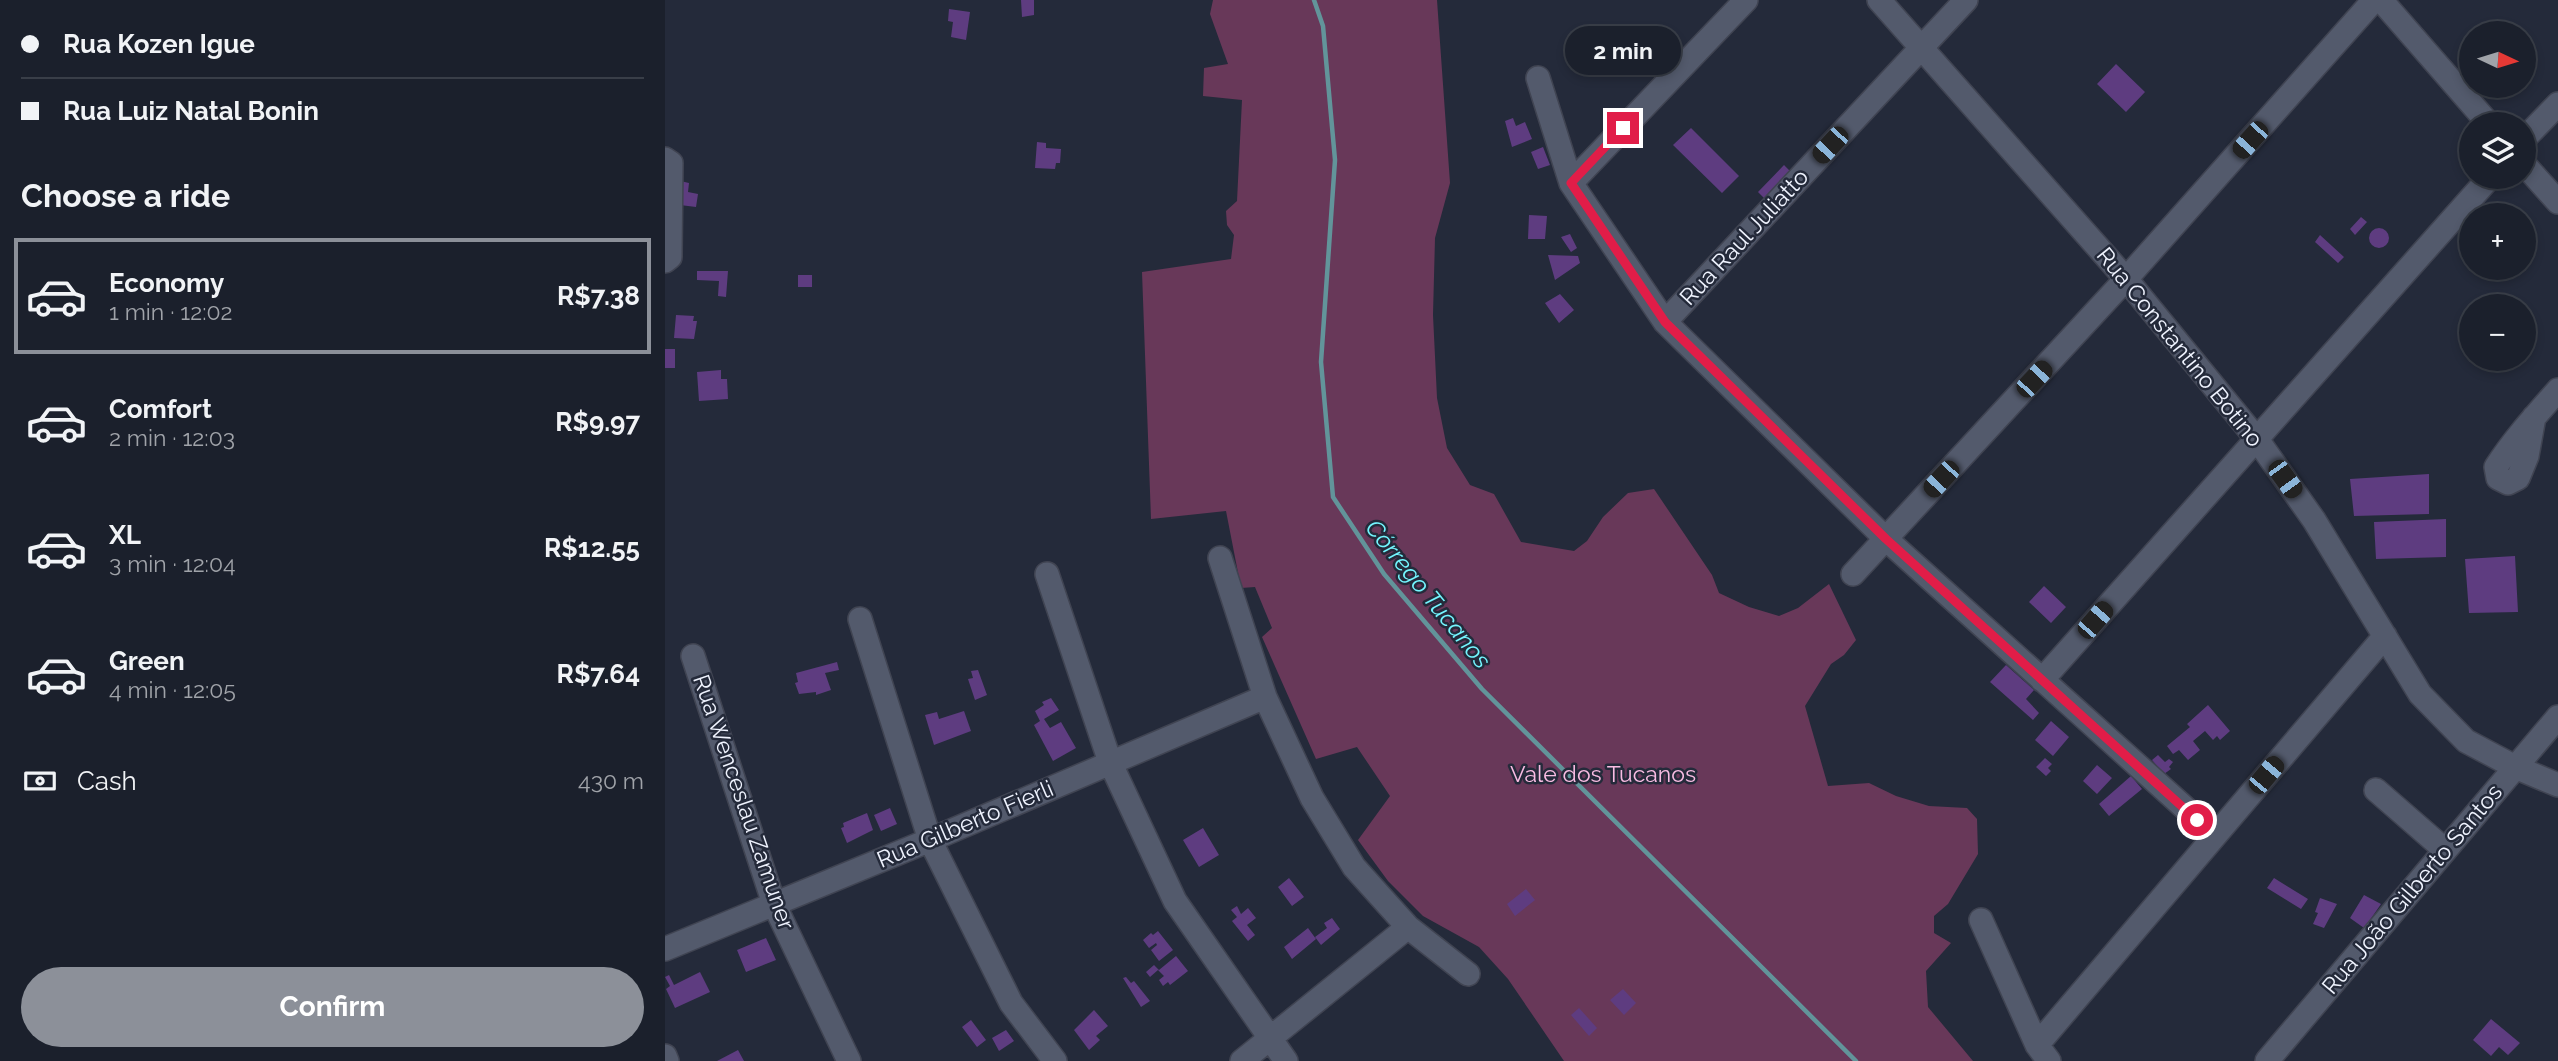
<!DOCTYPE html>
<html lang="en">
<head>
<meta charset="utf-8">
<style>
	:root { --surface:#1b202c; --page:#282d38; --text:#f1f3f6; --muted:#a0a3a9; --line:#393e48; --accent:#8c9099 }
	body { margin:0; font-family:Raleway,sans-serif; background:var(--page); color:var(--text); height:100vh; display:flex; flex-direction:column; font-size:26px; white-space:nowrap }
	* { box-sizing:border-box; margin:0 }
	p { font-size:23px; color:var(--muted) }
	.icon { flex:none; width:38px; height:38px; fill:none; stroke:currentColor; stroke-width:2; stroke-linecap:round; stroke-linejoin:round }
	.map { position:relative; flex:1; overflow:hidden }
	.sheet { display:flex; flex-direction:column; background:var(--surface); width:665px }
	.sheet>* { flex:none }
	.guide { display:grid; align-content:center; height:154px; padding:0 21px; background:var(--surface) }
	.needle { width:46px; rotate:94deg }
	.tools { position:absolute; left:1794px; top:21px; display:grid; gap:14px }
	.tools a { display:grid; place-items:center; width:77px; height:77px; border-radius:50%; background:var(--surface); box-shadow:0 4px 10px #0003,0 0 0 2px var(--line); font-size:35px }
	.end { position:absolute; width:32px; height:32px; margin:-16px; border:9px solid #e11d48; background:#fff; box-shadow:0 0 0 4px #fff }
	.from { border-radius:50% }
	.bubble { position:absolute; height:49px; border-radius:24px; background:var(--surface); box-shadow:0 4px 10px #0003,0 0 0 2px var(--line); font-size:23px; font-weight:700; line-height:49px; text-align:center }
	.car { position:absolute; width:21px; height:42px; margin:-21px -10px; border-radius:9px; box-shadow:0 0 5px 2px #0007; background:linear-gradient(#222 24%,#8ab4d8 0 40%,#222 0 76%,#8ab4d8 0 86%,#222 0) }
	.guide b { display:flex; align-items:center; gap:24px; height:66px; font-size:26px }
	.guide b+b { border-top:2px solid var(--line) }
	.guide i { width:18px; height:18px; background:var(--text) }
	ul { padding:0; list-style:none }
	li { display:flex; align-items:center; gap:21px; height:116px; margin:0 14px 10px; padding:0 7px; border:4px solid transparent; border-radius:0px }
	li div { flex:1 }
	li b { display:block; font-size:26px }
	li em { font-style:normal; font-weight:700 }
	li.active { border-color:var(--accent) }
	li>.icon { width:63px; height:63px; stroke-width:1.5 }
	h2 { padding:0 21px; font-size:32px; line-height:84px }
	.pay { display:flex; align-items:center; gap:18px; height:77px; padding:0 21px; font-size:26px }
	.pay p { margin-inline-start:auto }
	.primary-button { display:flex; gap:14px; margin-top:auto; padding:14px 21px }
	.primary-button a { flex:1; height:80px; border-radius:42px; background:var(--accent); color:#fff; font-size:28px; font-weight:700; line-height:80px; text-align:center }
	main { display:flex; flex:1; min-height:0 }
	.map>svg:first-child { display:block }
</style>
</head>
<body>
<main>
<section class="sheet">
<div class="guide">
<b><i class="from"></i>Rua Kozen Igue</b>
<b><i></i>Rua Luiz Natal Bonin</b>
</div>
<h2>Choose a ride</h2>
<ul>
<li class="active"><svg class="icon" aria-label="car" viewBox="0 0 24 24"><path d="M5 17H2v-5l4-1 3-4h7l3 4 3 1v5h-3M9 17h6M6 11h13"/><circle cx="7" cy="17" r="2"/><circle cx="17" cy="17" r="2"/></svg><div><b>Economy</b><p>1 min · 12:02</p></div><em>R$7.38</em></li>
<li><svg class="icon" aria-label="car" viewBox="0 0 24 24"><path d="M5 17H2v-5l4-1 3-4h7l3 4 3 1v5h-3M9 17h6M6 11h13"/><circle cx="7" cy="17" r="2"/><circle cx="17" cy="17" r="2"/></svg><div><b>Comfort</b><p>2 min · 12:03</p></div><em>R$9.97</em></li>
<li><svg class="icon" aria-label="car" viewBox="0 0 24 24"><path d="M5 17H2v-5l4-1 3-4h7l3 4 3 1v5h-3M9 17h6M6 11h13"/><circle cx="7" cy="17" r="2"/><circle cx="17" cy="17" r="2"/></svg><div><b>XL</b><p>3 min · 12:04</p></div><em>R$12.55</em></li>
<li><svg class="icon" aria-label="car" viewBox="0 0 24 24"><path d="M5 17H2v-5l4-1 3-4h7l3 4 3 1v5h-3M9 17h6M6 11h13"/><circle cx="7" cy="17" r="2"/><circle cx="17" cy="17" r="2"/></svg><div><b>Green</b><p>4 min · 12:05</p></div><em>R$7.64</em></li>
</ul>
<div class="pay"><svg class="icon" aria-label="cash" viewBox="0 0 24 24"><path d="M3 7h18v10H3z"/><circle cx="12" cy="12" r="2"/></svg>Cash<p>430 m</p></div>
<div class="primary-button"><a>Confirm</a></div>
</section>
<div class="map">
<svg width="1893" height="1061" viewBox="0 0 1893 1061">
	<rect width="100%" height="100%" fill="#242a3a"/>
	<path fill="#683859" d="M548,0H772L785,183L770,238L768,315L772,398L782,448L805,485L829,494L856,542L909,551L922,541L938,517L963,493L989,489L1047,575L1054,593L1084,607L1114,616L1133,608L1164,584L1191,640L1179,655L1166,664L1140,706L1163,786L1204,783L1231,796L1264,806L1302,808L1312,819L1313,854L1283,904L1269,916V933L1286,943L1261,971L1263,1007L1308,1061H899L843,979L814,947L758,916L723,881L693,840L725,796L692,747L651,759L597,637L607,628L590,587L576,588L561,511L486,519L477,272L566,259L569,235L562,225L561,211L572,201L577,100L538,96L539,68L563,64L545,14Z"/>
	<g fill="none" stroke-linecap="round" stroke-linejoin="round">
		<path stroke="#62949a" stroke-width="4.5" d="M649,0L658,26L670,160L656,362L668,497L719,574L817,689L1191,1061"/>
	</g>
	<path fill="#5e3c80" d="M356,0H369V15L357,17Z
		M284,9L305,12L301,40L286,37L288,22L283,21Z
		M1451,64L1480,92L1461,112L1432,84Z
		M848,118L851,126L860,122L867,139L847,147L840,121Z
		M1026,128L1074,176L1057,193L1008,145Z
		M372,142L381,143V148L396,149L395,163H391L390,169L370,168Z
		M878,147L885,165L873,169L866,152Z
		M1119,165L1125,171L1099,198L1093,192Z
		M11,180L24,183L23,192L33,194L31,207L7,204Z
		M864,215L882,216L880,239H863Z
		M1696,217L1702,222L1690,235L1685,229Z
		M1704 238a10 10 0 1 1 20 0a10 10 0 1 1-20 0Z
		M905,234L912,248L906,252L896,237Z
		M1655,235L1679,257L1673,263L1650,242Z
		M883,255L913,256L915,263L890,280Z
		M32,271H63L61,297L53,296L54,281L32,280Z
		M133,275H147V287H133Z
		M895,294L909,310L894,323L880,303Z
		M11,315L29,316L28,321H32L29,339L9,338Z
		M0,349H10V368H0Z
		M56,370V379H62L63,399L34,401L32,372Z
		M1764,474V514L1689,516L1685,479Z
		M1781,519V557L1711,559L1709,522Z
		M1850,556L1853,612L1804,613L1800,559Z
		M1379,586L1401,607L1386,623L1364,602Z
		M172,662L174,670L160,673L166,690L151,695V692L134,694L130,683L133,682L131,673Z
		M1341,665L1369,690L1361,699L1374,713L1368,720L1325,682Z
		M313,670L322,695L310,700L303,679L308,678L306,671Z
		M386,698L394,710L379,719L385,728L396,722L411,748L388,761L369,725L375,721L370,711L379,705L377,702Z
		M1543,705L1565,731L1555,740L1552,736L1548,740L1540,731L1528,741L1535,750L1523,760L1514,750L1508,754L1502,746L1525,727L1522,724Z
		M299,711L306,731L269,745L260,715L272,712L274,719Z
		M1386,721L1404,737L1388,756L1370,740Z
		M1493,755L1500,762L1504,759L1508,762L1504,767L1506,769L1499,774L1497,771L1491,775L1488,771L1493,767L1487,760Z
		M1380,758L1387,764L1383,768L1386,771L1381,776L1371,767Z
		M1432,765L1447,778L1432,794L1418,781Z
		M1466,776L1477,789L1444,816L1434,804Z
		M225,808L232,824L216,831L209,815Z
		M202,813L208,830L182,843L176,828L179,827L178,823Z
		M538,828L554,855L534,867L518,840Z
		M624,878L639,897L627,906L613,887Z
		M1609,878L1643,899L1636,909L1602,888Z
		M861,889L870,900L850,916L842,904Z
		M1699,895L1716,904L1705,920L1710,923L1706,928L1701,925L1699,928L1685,918Z
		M1655,898L1672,904L1659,928L1648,924L1653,913L1650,912Z
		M572,906L576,914L583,908L591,918L582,925L590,935L583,941L567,921L572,917L566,910Z
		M667,918L675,929L656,945L650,937L662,928L659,923Z
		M643,928L651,939L627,959L619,947Z
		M493,931L508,950L494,961L486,950L492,945L491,943L484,948L478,940L486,933L488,935Z
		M101,938L111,960L81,972L72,950Z
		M511,956L523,971L505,985L503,982L498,986L494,980L499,976L493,970L485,977L481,972L489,965L494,970Z
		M35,972L45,992L10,1008L1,989L5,986L0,977L4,975L9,985Z
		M461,977L466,983L469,981L485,1001L476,1007L458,978Z
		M958,989L971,1003L959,1015L945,1000Z
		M914,1008L932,1028L924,1036L906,1015Z
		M429,1010L443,1026L431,1036L435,1040L424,1050L409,1030Z
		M1826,1019L1855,1043L1843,1055L1834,1047L1826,1056L1808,1040Z
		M306,1020L321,1040L312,1047L297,1027Z
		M341,1030L349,1041L334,1051L327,1038Z
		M73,1050L79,1061H52Z"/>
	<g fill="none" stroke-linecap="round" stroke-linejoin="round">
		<g stroke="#404452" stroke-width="26">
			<path id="minor" d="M1214,0L1461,279L1591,438L1649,520L1755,694L1801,741L1850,767L1893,785
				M1716,0L1824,124
				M873,78L906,183L1000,322L1221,539L1550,835
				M1858,140L1893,104
				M0,159L6,163L5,257L0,261
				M1858,163L1893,202
				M906,183L1081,0
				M1000,322L1301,0
				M1869,417L1862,456L1853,478L1843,483L1833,478L1831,467C1849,439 1871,415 1893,390
				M555,558L600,697L647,798L689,867L743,927L803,974
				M382,574L445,762L510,901L621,1061
				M1188,574L1461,279L1709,0
				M195,619L265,840L346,1003L390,1061
				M28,656L109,904L184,1061
				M1377,680L1825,177
				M1711,790L1780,850
				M1316,920L1372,1045L1384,1061
				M0,949L265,840L600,697
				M1372,1045L1720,636
				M0,1056L2,1061
				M577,1061L743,927
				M1602,1061L1893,717"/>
		</g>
		<use href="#minor" stroke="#535a6c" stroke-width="23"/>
	</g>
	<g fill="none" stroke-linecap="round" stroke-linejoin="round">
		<path stroke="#e11d48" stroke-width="9" d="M958,128L906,183L1000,322L1221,539L1532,820"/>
	</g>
	<g text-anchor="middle" stroke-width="5" stroke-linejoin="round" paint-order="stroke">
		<g font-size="23" fill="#eff3fe" stroke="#242a3a">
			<text transform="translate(1079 237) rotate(-47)" y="8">Rua Raul Juliatto</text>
			<text transform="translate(1515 347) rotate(51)" y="8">Rua Constantino Botino</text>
			<text transform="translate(79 802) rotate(71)" y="8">Rua Wenceslau Zamuner</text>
			<text transform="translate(300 824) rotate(-23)" y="8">Rua Gilberto Fierli</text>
			<text transform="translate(1747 889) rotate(-50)" y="8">Rua João Gilberto Santos</text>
		</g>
		<g font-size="23" fill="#f9bce3" stroke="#242a3a">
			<text x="938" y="782">Vale dos Tucanos</text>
		</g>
		<g font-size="24" font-style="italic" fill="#74f6ff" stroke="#242a3a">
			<text transform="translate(763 594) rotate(51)" y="8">Córrego Tucanos</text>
		</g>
	</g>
</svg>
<div class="tools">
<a><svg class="needle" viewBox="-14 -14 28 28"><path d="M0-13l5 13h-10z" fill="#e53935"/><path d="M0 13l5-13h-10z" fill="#a0a3a9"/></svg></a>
<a><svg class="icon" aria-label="layers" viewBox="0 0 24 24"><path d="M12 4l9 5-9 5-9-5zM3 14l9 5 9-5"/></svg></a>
<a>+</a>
<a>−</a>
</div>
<i class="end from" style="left:1532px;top:820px"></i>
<i class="end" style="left:958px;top:128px"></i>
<div class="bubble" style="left:900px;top:26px;width:116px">2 min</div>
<i class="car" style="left:1585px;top:140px;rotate:222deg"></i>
<i class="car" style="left:1165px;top:145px;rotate:223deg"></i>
<i class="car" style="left:1369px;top:379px;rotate:43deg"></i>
<i class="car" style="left:1276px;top:479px;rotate:223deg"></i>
<i class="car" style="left:1620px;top:479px;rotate:144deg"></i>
<i class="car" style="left:1430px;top:620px;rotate:41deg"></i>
<i class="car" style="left:1601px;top:775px;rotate:40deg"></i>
</div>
</main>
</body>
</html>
